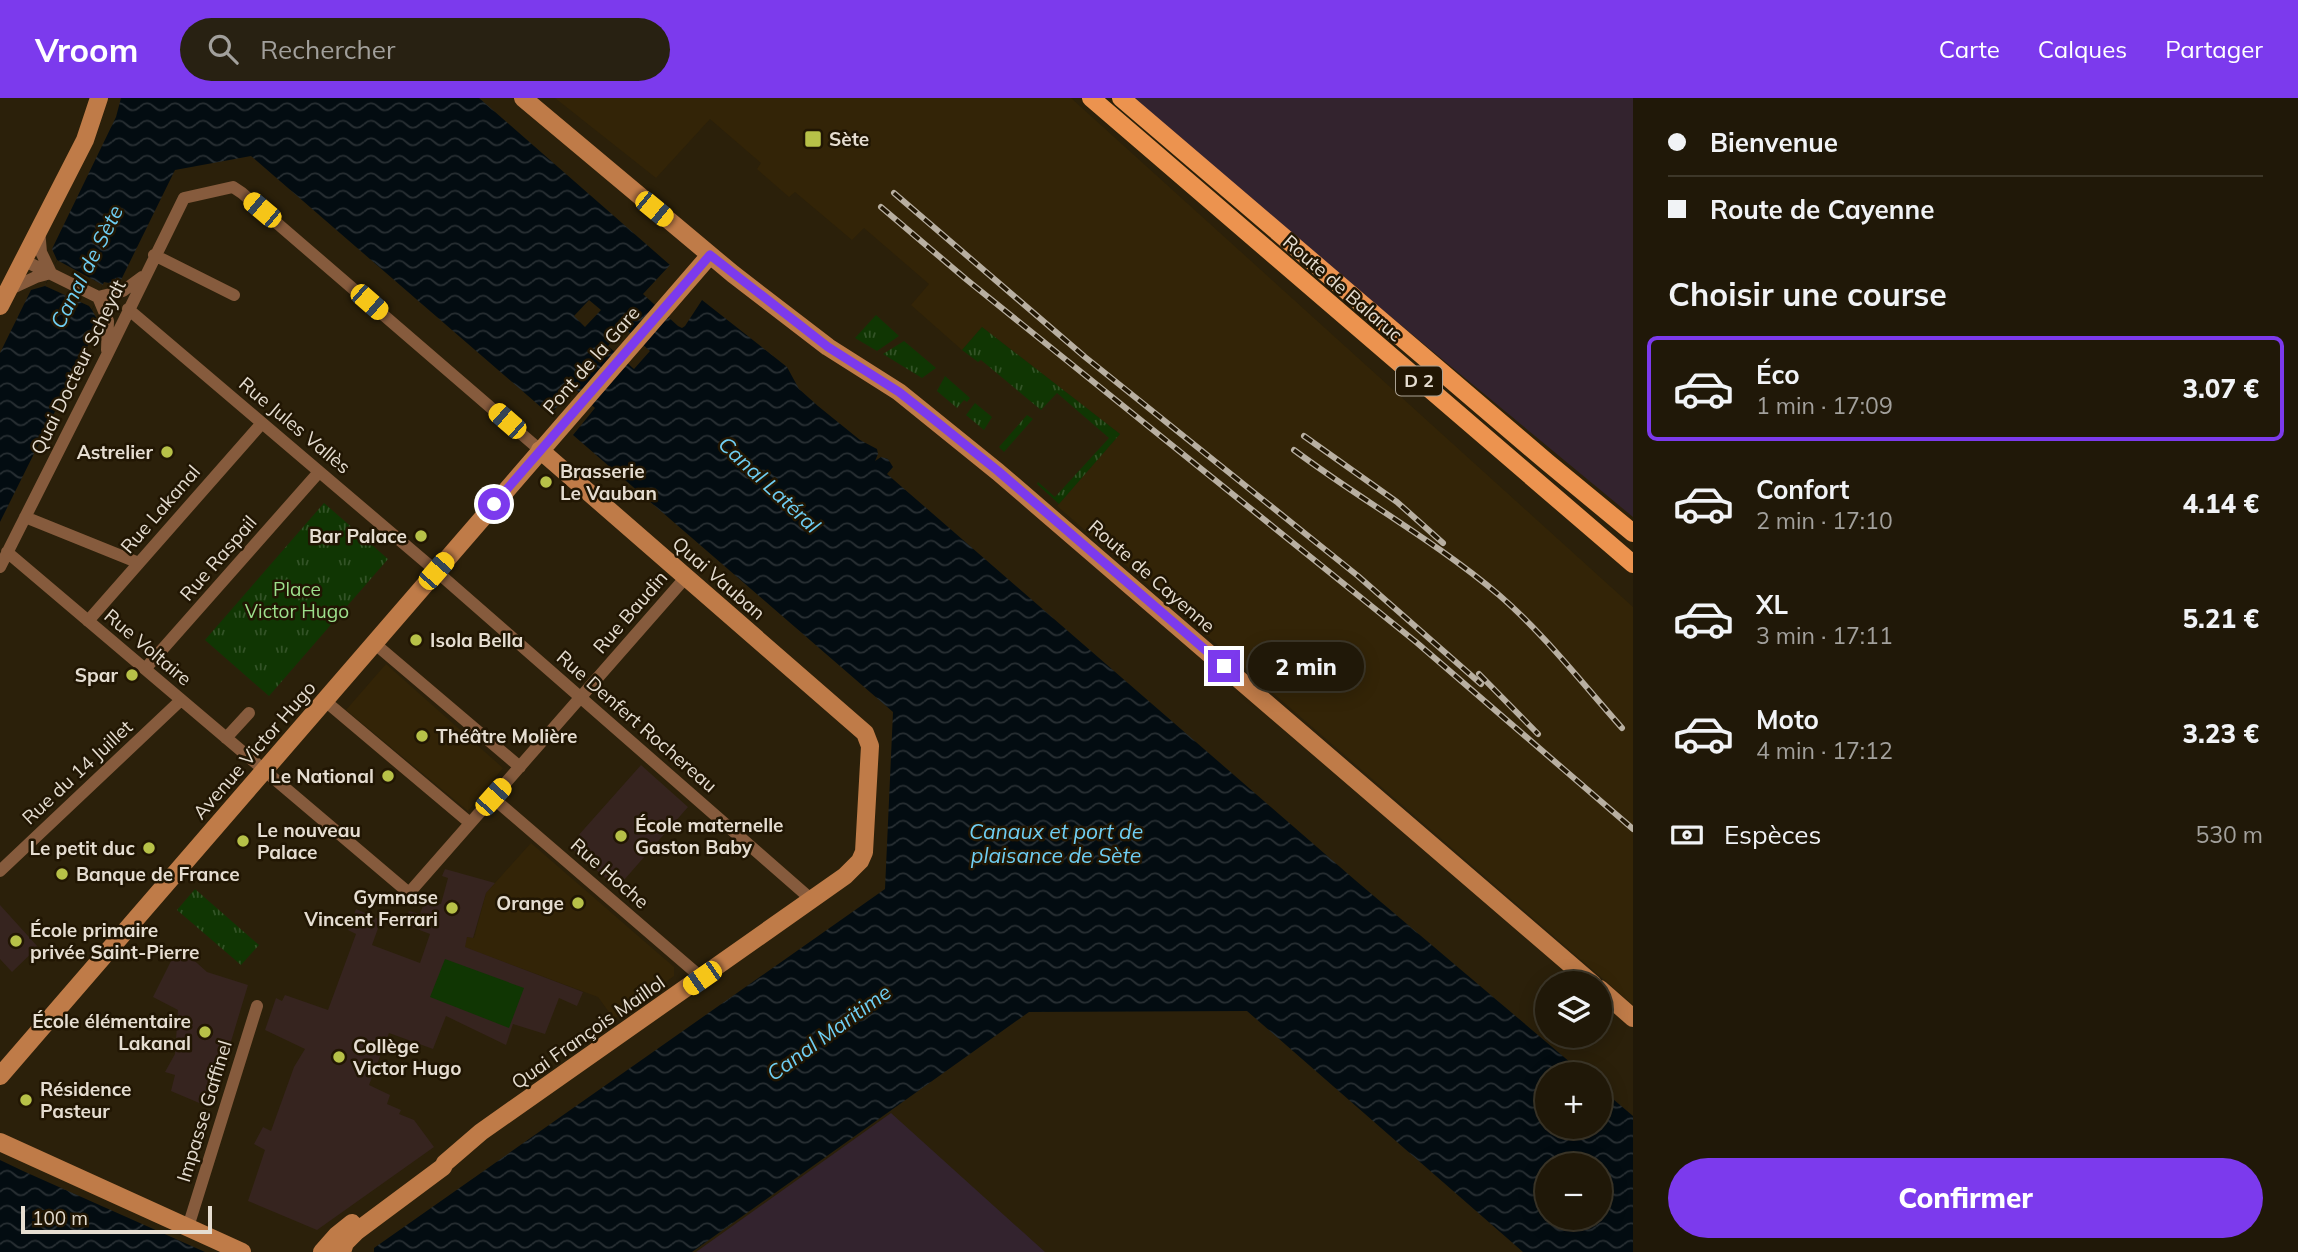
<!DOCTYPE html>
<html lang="fr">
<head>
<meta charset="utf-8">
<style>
	:root { --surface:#201808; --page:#282112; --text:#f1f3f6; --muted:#a2a09c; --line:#3d3729; --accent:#7c3aed }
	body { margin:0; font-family:Mulish,sans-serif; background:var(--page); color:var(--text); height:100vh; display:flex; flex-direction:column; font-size:26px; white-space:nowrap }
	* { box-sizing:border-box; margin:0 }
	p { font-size:23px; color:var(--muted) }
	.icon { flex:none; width:38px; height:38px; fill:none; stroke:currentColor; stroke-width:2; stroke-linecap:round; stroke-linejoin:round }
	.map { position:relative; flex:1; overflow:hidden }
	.drawer { display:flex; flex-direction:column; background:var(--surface); width:665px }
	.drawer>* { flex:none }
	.hud { display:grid; align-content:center; height:154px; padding:0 35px; background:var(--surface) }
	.tools { position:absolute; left:1535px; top:873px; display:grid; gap:14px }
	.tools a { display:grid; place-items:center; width:77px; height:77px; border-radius:50%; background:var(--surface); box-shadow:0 4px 18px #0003,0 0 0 2px var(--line); font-size:35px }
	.scale { position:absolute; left:21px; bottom:18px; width:191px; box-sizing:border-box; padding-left:7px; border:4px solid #e5ddd1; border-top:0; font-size:19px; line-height:24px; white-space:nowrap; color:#e5ddd1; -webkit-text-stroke:5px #211603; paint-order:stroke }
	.end { position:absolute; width:32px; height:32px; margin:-16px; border:9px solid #7c3aed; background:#fff; box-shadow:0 0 0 4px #fff }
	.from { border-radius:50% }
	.bubble { position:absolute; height:49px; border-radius:24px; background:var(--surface); box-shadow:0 4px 18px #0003,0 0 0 2px var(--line); font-size:23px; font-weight:800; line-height:49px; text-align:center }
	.car { position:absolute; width:21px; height:42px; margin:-21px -10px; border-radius:9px; box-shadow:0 0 5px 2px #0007; background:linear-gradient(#f5c518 24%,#345 0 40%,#f5c518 0 76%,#345 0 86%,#f5c518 0) }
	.hud b { display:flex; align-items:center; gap:24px; height:66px; font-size:26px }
	.hud b+b { border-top:2px solid var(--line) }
	.hud i { width:18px; height:18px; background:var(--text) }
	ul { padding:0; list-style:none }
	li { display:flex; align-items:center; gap:21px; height:105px; margin:0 14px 10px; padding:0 21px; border:4px solid transparent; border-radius:10px }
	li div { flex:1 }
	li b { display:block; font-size:26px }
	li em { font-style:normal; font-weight:800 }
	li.on { border-color:var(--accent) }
	li>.icon { width:63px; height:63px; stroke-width:1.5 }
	h2 { padding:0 35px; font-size:32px; line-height:84px }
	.pay { display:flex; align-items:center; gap:18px; height:77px; padding:0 35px; font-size:26px }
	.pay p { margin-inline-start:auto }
	.cta { display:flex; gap:14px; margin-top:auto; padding:14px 35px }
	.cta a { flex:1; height:80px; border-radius:42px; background:var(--accent); color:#fff; font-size:28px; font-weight:800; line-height:80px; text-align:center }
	header { display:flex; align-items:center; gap:42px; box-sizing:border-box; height:98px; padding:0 35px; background:var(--accent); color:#fff }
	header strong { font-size:33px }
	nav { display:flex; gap:38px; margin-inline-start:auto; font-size:24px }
	.search { width:490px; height:63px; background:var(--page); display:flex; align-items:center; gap:18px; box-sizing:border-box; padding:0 24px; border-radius:38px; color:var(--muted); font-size:26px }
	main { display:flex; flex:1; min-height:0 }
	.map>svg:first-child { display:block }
</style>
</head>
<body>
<header>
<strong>Vroom</strong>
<div class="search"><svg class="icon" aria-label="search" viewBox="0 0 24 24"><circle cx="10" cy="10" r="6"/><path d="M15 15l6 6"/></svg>Rechercher</div>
<nav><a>Carte</a><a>Calques</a><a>Partager</a></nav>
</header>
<main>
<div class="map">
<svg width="1633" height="1154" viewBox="0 0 1633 1154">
	<defs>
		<pattern id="grass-tufts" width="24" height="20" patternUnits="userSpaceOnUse" patternTransform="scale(1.75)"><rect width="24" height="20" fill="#103603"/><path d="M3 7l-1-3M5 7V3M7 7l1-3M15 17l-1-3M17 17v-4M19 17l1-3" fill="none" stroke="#335327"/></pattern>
		<pattern id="water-waves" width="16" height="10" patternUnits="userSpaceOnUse" patternTransform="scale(1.75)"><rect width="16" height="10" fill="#030c11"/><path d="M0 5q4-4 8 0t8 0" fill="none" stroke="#282f33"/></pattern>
	</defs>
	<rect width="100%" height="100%" fill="#2b200a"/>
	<path fill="#332407" d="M555,0H1071L1633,509V907L1057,408L1120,336L982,229L962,252L911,207L929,186L864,130L852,142L795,94L789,99L757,71L761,65L710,21L656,80Z
		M386,566L503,670L468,713L346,612Z
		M531,745L674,869V878L614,921L598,899L464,849L467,839L474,840L486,795Z"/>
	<path fill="#33232e" d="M1126,0H1633V419Z
		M891,1015L1045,1154H696Z"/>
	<path fill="#36241f" d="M641,667L688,709L617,790L569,748Z
		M445,771L495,785L486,795L473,840L467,839L465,849L583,894L577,908L559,900L545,936L513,926L506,947L446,918L433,951L389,935L369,987L390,997L387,1006L401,1012L399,1016L414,1022L434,1049L317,1132L248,1103L265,1052L254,1046L263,1029L271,1033L294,969L305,951L265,932L276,900L282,903L285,897L328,912L356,836L348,832L356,811L381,822L372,847L420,865L430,836L404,826L409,813L420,816L425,802L441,806L448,780L442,778Z
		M0,807L38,849L12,874L0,861Z
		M178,848L207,874L248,887L211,1010L171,993L175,977L165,974L175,956L178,912L153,899L171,863L168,860Z"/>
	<path fill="url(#grass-tufts)" d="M876,217L899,238L877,253L855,240Z
		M982,229L1120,336L1059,406L1037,386L1038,384L1055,399L1109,340L1057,295L1041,312L981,262L978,264L962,252Z
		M904,243L936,270L922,280L883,256Z
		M945,278L970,300L967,304L964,302L957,310L937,293Z
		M975,305L992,319L984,332L966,317Z
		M1027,317L1033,321L1004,354L999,349Z
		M324,405L388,461L269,598L205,542Z
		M195,791L259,847L241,867L177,812Z"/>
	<path fill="#103603" d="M445,861L524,890L509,930L430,899Z"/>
	<path fill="url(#water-waves)" fill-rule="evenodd" d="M121,0H479L670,167L643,196L678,228L682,230L685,228L702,202L787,269L799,291L818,308L860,342L877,351L878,356L875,363L881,359L888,361L893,369L887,376L1355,782L1584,976H1547V1029H1600V990L1633,1018V1154H1523L1247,913L1029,914L692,1154H374V1150L885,791L893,614L573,337L595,310L574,290L550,317L251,58L175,72L121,182L114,186L104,184L92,212L99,225L0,424V255L31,192L45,188L57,162L52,151L116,19ZM589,202L601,212L585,229L574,218ZM624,230L650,253L634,271L608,248ZM1547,1068H1600V1120H1547Z
		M0,1062L23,1073L205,1154H0Z"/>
	<path fill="#2b200a" d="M57,162L103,187L92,212L89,208L45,188Z"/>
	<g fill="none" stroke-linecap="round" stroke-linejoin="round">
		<path stroke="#865b3d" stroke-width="12" d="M39,132L41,154L51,175
			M154,157L234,197
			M23,162L98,199
			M8,192L36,179L51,175
			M98,199L108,223L107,252
			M98,199L123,193L142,179
			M128,211L436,473L812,802
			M25,419L139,465
			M7,454L409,795L686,479
			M0,469L106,259L184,100L233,89L242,95L540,352
			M88,523L262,325
			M374,545L520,669
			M145,571L319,374
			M324,602L470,725
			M226,640L249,615
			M493,700L702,880
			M0,773L181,602
			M188,1129L257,908"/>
		<path stroke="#bf7b48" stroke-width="18" d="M523,0L733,176L828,249L899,294L998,374L1593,886
			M0,208L85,42L99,0
			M1600,891L1633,920
			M0,978L710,157
			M0,1044L242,1154
			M322,1154L337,1137L352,1125
			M342,1154L345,1145L357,1133L443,1069L445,1065L481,1034L845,778L860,763L864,754L870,648L865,635L540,352"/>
		<path stroke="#ec934f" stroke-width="18" d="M1091,0L1633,466
			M1121,0L1547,364L1633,435"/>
		<g stroke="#b8afa1" stroke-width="6">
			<path id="rail" d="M894,95L1085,259L1358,478L1481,586
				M881,109L967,182L1416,544L1633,731
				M1304,338L1397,404L1443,445
				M1294,352C1361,402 1435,443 1499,497C1544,536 1582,585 1622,630
				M1479,576L1538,636"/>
		</g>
		<use href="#rail" stroke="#211603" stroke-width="3.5" stroke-dasharray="10" stroke-linecap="butt"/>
	</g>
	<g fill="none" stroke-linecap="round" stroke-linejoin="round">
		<path stroke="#7c3aed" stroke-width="9" d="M494,406L710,157L828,249L899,294L927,316L998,373L1224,568"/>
	</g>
	<g fill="#b7c148" stroke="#211603" stroke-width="2.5">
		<rect x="804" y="32" width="18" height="18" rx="3.5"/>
		<circle cx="167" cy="354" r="7"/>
		<circle cx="546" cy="384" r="7"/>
		<circle cx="421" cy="438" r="7"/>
		<circle cx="416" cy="542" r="7"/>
		<circle cx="132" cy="577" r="7"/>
		<circle cx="422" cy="638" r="7"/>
		<circle cx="388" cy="678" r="7"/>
		<circle cx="621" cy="738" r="7"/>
		<circle cx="243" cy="743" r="7"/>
		<circle cx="149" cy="750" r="7"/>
		<circle cx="62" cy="776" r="7"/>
		<circle cx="578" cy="805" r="7"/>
		<circle cx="452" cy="810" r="7"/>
		<circle cx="16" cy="843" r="7"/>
		<circle cx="205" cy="934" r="7"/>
		<circle cx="339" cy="959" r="7"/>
		<circle cx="26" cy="1002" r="7"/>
	</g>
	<g text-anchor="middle" stroke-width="5" stroke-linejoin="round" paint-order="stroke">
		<rect fill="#211603" stroke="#aaa193" stroke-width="2" x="1396" y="268.5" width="46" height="29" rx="5"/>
		<g font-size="18" font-weight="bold" fill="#e5ddd1">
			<text x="1419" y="289">D 2</text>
		</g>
		<g font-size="19" font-weight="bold" fill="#e5ddd1" stroke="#211603" text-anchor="start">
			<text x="829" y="48">Sète</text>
			<text x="153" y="361" text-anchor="end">Astrelier</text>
			<text x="560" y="380">Brasserie<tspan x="560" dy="22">Le Vauban</tspan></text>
			<text x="407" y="445" text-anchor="end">Bar Palace</text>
			<text x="430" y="549">Isola Bella</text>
			<text x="118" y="584" text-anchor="end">Spar</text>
			<text x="436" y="645">Théâtre Molière</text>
			<text x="374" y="685" text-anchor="end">Le National</text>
			<text x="635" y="734">École maternelle<tspan x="635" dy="22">Gaston Baby</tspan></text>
			<text x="257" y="739">Le nouveau<tspan x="257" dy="22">Palace</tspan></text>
			<text x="135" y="757" text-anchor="end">Le petit duc</text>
			<text x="76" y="783">Banque de France</text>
			<text x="438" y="806" text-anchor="end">Gymnase<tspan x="438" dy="22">Vincent Ferrari</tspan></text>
			<text x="564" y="812" text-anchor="end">Orange</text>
			<text x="30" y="839">École primaire<tspan x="30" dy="22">privée Saint-Pierre</tspan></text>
			<text x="191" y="930" text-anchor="end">École élémentaire<tspan x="191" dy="22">Lakanal</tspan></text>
			<text x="353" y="955">Collège<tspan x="353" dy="22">Victor Hugo</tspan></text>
			<text x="40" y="998">Résidence<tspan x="40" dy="22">Pasteur</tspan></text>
		</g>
		<g font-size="19" fill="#e5ddd1" stroke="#211603">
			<text transform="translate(1343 190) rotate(41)" y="7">Route de Balaruc</text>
			<text transform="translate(591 262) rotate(-49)" y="7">Pont de la Gare</text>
			<text transform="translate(78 269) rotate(-64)" y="7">Quai Docteur Scheydt</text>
			<text transform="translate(295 327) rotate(40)" y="7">Rue Jules Vallès</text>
			<text transform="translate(160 411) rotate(-49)" y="7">Rue Lakanal</text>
			<text transform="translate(218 460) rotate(-49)" y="7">Rue Raspail</text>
			<text transform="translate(1152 478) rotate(41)" y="7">Route de Cayenne</text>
			<text transform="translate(719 480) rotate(41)" y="7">Quai Vauban</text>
			<text transform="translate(630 514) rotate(-49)" y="7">Rue Baudin</text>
			<text transform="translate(148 549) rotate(40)" y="7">Rue Voltaire</text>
			<text transform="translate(637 623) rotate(41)" y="7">Rue Denfert Rochereau</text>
			<text transform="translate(254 652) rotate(-49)" y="7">Avenue Victor Hugo</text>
			<text transform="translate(77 674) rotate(-43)" y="7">Rue du 14 Juillet</text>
			<text transform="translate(610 775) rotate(41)" y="7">Rue Hoche</text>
			<text transform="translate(588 934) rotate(-35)" y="7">Quai François Maillol</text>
			<text transform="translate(204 1013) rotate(-73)" y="7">Impasse Gaffinel</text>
		</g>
		<g font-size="19" fill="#9ddf8c" stroke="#211603">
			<text x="297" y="498">Place<tspan x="297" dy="22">Victor Hugo</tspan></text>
		</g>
		<g font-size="21" font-style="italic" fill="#6fcef3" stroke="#211603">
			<text transform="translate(87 169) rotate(-63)" y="7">Canal de Sète</text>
			<text transform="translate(769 387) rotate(43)" y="7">Canal Latéral</text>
			<text x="1056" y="741">Canaux et port de<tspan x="1056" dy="24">plaisance de Sète</tspan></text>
			<text transform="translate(829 935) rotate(-36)" y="7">Canal Maritime</text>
		</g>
	</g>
</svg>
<div class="tools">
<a><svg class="icon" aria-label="layers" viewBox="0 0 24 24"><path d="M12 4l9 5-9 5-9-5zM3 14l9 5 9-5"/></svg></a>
<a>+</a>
<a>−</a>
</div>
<div class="scale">100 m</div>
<i class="end from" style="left:494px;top:406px"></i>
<i class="end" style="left:1224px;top:568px"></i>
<div class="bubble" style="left:1248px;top:544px;width:116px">2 min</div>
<i class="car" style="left:654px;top:111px;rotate:129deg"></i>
<i class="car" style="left:262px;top:112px;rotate:310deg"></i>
<i class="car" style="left:369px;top:204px;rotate:131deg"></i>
<i class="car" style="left:507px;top:323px;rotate:311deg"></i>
<i class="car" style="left:436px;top:473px;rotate:41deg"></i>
<i class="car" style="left:493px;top:699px;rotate:42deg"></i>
<i class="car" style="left:702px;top:880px;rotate:235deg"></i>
</div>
<section class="drawer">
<div class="hud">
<b><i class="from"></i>Bienvenue</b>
<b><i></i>Route de Cayenne</b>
</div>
<h2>Choisir une course</h2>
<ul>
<li class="on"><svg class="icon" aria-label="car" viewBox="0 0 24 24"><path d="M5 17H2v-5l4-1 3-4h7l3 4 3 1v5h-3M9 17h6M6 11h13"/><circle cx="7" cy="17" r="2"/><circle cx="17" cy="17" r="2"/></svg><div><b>Éco</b><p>1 min · 17:09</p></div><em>3.07 €</em></li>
<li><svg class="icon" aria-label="car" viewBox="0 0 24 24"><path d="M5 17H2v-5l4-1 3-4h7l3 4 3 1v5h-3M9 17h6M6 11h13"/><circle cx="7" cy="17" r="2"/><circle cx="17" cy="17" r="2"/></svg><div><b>Confort</b><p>2 min · 17:10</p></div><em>4.14 €</em></li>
<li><svg class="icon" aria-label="car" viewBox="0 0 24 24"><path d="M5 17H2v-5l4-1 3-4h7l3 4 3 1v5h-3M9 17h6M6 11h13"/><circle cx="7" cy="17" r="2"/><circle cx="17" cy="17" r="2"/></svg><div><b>XL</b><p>3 min · 17:11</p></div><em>5.21 €</em></li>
<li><svg class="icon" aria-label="car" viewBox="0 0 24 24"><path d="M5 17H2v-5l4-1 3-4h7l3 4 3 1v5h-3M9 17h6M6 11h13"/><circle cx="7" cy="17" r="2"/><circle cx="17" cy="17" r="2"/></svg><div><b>Moto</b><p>4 min · 17:12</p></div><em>3.23 €</em></li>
</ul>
<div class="pay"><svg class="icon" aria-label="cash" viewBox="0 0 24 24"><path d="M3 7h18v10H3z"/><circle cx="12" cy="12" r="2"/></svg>Espèces<p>530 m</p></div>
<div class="cta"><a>Confirmer</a></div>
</section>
</main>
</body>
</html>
